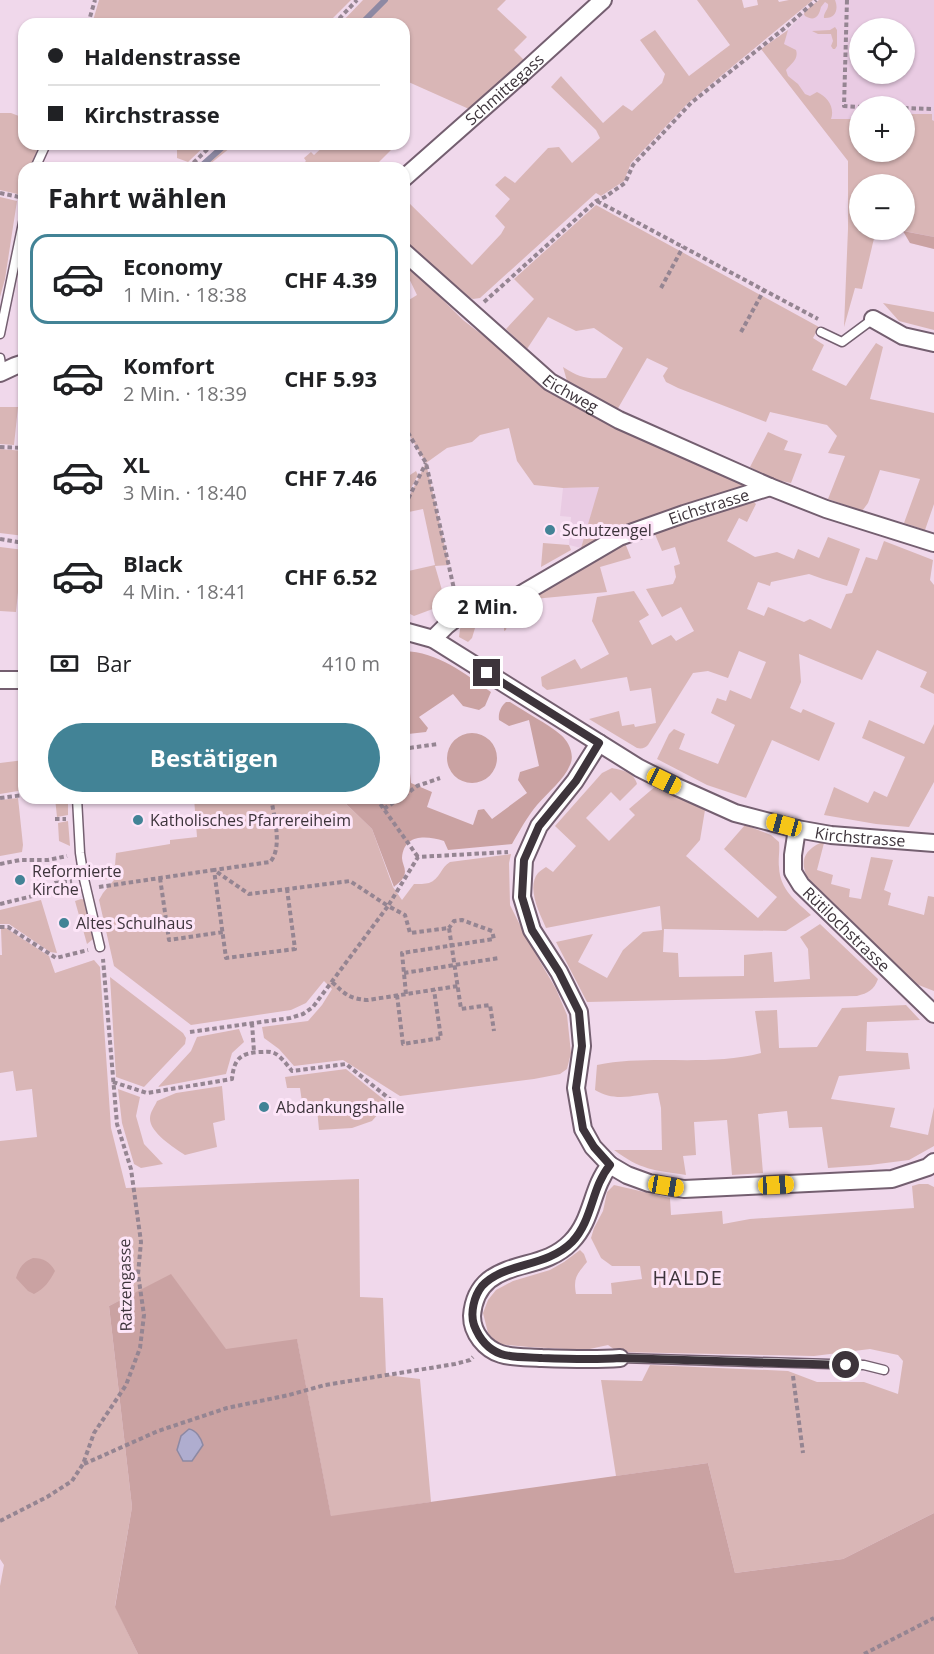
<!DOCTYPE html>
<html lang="de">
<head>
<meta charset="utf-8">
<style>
	:root { --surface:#fff; --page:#f2f2f2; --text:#202124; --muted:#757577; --line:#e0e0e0; --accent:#428396 }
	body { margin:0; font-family:"Open Sans",sans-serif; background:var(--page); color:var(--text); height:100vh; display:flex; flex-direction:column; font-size:22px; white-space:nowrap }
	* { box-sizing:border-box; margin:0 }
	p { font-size:20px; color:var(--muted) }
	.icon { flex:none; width:33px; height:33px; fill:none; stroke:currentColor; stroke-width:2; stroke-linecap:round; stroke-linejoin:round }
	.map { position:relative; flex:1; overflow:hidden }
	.side { position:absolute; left:18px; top:162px; width:392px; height:642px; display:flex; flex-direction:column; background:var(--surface); border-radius:18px; box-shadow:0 2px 4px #0004 }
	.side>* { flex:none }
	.hud { position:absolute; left:18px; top:18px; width:392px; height:132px; border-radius:18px; box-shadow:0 2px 4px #0004; display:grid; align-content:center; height:132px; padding:0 30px; background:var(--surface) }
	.fabs { position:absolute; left:849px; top:18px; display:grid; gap:12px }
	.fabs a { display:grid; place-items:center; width:66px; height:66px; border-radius:50%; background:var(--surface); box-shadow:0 2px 4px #0004; font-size:30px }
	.end { position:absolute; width:27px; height:27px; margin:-14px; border:8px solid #3d343b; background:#fff; box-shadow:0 0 0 3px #fff }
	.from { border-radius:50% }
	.bubble { position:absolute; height:42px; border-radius:21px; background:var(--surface); box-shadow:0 2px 4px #0004; font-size:20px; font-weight:700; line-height:42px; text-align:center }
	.car { position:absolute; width:18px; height:36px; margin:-18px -9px; border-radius:8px; box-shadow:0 0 4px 2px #0007; background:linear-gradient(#f5c518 24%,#345 0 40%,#f5c518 0 76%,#345 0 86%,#f5c518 0) }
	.hud b { display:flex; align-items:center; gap:21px; height:57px; font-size:22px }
	.hud b+b { border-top:2px solid var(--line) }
	.hud i { width:15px; height:15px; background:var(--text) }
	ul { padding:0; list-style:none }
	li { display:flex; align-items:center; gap:18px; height:90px; margin:0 12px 9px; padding:0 18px; border:3px solid transparent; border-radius:18px }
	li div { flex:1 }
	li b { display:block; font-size:22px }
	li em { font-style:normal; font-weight:700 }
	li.current { border-color:var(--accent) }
	li>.icon { width:54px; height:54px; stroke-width:1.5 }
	h2 { padding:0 30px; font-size:27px; line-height:72px }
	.pay { display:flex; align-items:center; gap:15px; height:66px; padding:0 30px; font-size:22px }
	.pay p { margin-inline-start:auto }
	.cta { display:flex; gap:12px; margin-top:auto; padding:12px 30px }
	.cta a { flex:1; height:69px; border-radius:36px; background:var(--accent); color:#fff; font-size:24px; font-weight:700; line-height:69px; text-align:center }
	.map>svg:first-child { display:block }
</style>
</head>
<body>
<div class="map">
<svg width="934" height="1654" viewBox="0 0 934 1654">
	<rect width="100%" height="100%" fill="#f0d8eb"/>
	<path fill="#e9cbe3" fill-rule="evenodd" d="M820,0H934V249L910,243L902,230H904V184H866L761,49L788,30L799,18ZM860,28H904V74H860ZM860,106H904V152H860Z
		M600,487L581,548L569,545L571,517L560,516L563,488Z"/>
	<path fill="#d9b6b6" d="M99,0H351L327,24H92Z
		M363,0H506L497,9L527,37L514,50L524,60L469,109L404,80V24H340Z
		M697,0H742L744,8L758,5L757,0H778L779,2L789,0H813L688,103L631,163L624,181L601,196L596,193L480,298L473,299L469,297L404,240V198L472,265L501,234L505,227L495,216L510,199L495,185L505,176L515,183L548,148L559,147L572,163L600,138L596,130L551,87L561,76L603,123L623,105L632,111L662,83L665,74L640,40L655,30L689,76L730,45Z
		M819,0H835C839,10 835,19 824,18C823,13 829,9 828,4L825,2L821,7C819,16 815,22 805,16L804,14L805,11Z
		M835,27L837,30V46L835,49H833L831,46L833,41L831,34H818L812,31L830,30Z
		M788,30L784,44L796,50C799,59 791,64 786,70L788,76L798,84L805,94L810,96L817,92C828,97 835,108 831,119H859L860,152H904L905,114H932V120L934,121V237L899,230H904V184H860V230H876L862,289L855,288L844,327L848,229V161L761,49Z
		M0,113H11L24,118V144H39L31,168H24V190L22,195L0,190Z
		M177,144H207L188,162L177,158Z
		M222,144H235L205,168H196Z
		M326,144H395L396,145L373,168H298L306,161L304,158L311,152L314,155Z
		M0,197L17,201L5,279L0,297Z
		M596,205L819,327L813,338L824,345L812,370L846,386L876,343L883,347L870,399L934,413V504L925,530L904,523L920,479L880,470L868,503L862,511L828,499L845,456L828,453L837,436L827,425L770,412L766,422L678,388L666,382L663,376L668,368L647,358L617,410L567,381L563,367C580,378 586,379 606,378L623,348L594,328L576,331L548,317L527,349L506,329L534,299L514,279Z
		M404,261L463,320L551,388L736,480L742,484V488L660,515L581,548L599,487L563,488L534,485L517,461L509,428L480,435L472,442L447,448L426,463L449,565L435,566L446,604L414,616L404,611V572L435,565L423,509L404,513V504L406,503L426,463L404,426V303L417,295L404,268Z
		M883,303L934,312V330L899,321Z
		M0,407H18L14,445L0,444Z
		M768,432L788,441L784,450L802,454L791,483L772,479L750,467Z
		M0,449L24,451V536L0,533Z
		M416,471L418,475L404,501V474L407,477Z
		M751,499L756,504L747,522L739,518L727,541L755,557L777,552L794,559L798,549L819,558L828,537L860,549L847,586L823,579L809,574L771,582L770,586L758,582L747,609L764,616L768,607L804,622L810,619L831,629L846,594L852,593L866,557L877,560L884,541L933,560L930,580L934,585V694L920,687L927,672L877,650L862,680L799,654L801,682L790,708L801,713L803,709L835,723L819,761L772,740L746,798L707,785L657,759L669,734L674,729L685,734L679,749L718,764L735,725L711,713L717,698L726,701L730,690L751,699L766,662L739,651L728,678L708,671L693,673L648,745C645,748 642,749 637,748L589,719L619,711L622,726L634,724L635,727L656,723L651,688L630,691L627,677L547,690L542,686L541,677L575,659L581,669L609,654L592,621L597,597L634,591L649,615L639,621L652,645L671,635L676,641L694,631L681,607L662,617L646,589L673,584L676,577L674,566L680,564L675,547L662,551L654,532Z
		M543,543L569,545L571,550L541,567Z
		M625,543L631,558L600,567L607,592L534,599L529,598Z
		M0,547L24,550V572H20L16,612L0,611Z
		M511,605L506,630L504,631V620H503L475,628L472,638L468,642L459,637L460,629L463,622Z
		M869,720L924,744L934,724V782L909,827L876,824L824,815L834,787L868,803L874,791L887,797L905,757L862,738Z
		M24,760V790L0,794V763Z
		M612,768C622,770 634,772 637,784L620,801L611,792L586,818L609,841L635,815L629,809L657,785L705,810L700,840L686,856L758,918L777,897L724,849L745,825L771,835L779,842C780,851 778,859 779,867C780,890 795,900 811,915L786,931L664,929L663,952L678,953L679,977L744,976V955L772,952L774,982L810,979L808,949L800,937L820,924L878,979C874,990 868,993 857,996L587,1002L556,942L593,934L578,962L607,978L623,950L643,932L662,930L660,906L546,928C540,914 526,888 538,873C540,871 543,869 546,867L553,872L576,846L555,826L602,773Z
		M18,798L23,845L22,852L0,856V800Z
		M55,798H68V815L57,817Z
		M194,798H340L372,829L393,887L402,900L414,884C419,884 425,884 429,883C440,879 441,867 450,862L511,854L509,863L510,905L527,939L556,989L567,1015L571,1053L567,1069L560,1074L534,1079L400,1096L343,1060L294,1066L279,1049L264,1038L262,1027L308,1021L322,1005L332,989L324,981L306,1003L291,1010L191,1025L114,966L99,900L103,893L114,880C104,879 100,880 96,869L115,865L116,853L170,844V840L197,837Z
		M68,821L70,846L59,841L58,823Z
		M820,843H824L817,870L833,875L831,884L850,889L849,897L861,899L871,857L893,860L884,890L891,893L888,905L924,915L928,896L934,897V991L916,984L807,877C800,861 804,851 820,843Z
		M81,899L87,900L93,939L87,944L75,901Z
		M41,900L57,953L50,952L9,924H0V910Z
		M6,928L49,956L55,973L94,960L100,967L111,1128L126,1188L359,1179L360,1297L383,1298L386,1375L420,1379L431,1502L331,1517L297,1340L226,1350L171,1275L109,1306L132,1507L115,1606L138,1654H0V1586L4,1565L0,1559V1141L37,1137L32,1089L16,1091L13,1071L0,1073V955H2L1,929Z
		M110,977L183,1033L186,1038L185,1044L144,1087L116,1077Z
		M906,1005L920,1020L867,1022L866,1051L908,1053L910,1069L839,1076L831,1099L895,1108L890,1127L928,1135L934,1107V1146L909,1160L870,1165L828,1168L822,1127L789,1128L787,1111L758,1114L763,1173L732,1175L727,1120L694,1122L696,1155L683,1156L686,1175C653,1170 641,1170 614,1150H662L661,1108L658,1093C636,1094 616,1103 595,1090L597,1065C651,1054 708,1067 761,1053L755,1011L777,1010L779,1048L817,1047L842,1008Z
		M239,1029L244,1042L232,1053L226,1074L158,1087L191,1051L197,1037Z
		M346,1069L388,1103L372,1121L352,1128L319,1130L317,1108L303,1109L300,1088H287L285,1077Z
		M222,1086L225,1120L213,1123L217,1147L185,1155C174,1148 149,1132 150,1118C150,1112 155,1106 157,1101L176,1093Z
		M118,1089L140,1097L136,1116L144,1144L163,1164L141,1168L134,1164L122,1123Z
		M919,1184H928L934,1187V1513L843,1559L735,1573L708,1463L616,1476L601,1380L642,1381L650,1365L788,1371L817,1382H864L898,1394L903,1361L898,1355L870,1349L814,1356L618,1352L608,1345L585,1350L529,1347L498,1344L488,1333L483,1313L488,1300L496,1290L513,1281L550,1270L564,1262L580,1250L584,1254L587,1262C577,1274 573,1278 576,1294H612L611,1283L642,1279L640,1266H612L601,1258L591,1238L594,1228L603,1211L607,1192L614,1185L670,1198L671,1215L722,1211L723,1224L750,1219L914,1208L912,1186Z"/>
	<path fill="#caa2a2" d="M903,231L934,237V249L910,243Z
		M404,651C438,652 464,673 491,692L485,706L479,710L463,706L453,694L419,717L428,728L426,732L408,734L407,743L411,783L432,792L427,807L473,825L478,810L484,809L492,819L527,793L518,780L520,772L539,766L529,720L509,726L499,720C498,713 501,706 506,702H510C525,712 548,724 561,735C569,742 575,755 570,765C564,780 548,792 537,805C527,817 520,830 512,844L448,850L444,841C427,836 404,833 402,858C402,864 407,869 404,876C402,881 397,884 394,887L372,829L340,798H404V720L407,711L404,687Z
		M447 758a25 25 0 1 1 50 0a25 25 0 1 1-50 0Z
		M33,1258C44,1258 50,1262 55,1271C49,1282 45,1288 34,1294L28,1291L16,1278C19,1268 23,1262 33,1258Z
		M171,1274L226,1349L297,1339L331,1516L708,1463L735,1573L843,1559L934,1513V1654H138L115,1607L132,1507L109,1306Z"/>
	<path fill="#afadcf" stroke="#8d89a3" stroke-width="1.5" d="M189,1429C196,1430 201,1438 203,1445L192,1461H183L177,1450L181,1436Z"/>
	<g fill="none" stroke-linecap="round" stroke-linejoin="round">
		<path stroke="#8d89a3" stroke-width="6" d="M361,24L385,0
			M199,168L226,144"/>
		<g stroke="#745f70" stroke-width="11">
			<path id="service" d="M35,168L46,144
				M821,332L842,342L873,319
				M0,334L24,218
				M0,358L2,371
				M77,798L80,853L84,879L100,947
				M620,1358L864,1365L884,1370"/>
		</g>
		<g stroke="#745f70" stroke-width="20">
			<g id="minor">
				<path id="s1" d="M404,178L524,72L603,0"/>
				<path id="s2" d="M404,252L550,382L619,420L770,487L826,509L934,543"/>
				<path d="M873,319L903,336L934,343"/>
				<path d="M0,373L15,366L24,363"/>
				<path id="s3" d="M404,631L433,639L639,768L677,787L735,813L797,829L831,835L934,843"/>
				<path id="s4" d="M433,639L446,626L460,615L520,595L619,537L684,514L770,487"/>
				<path d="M0,680H24"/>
				<path d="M599,743L575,781L539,826L524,860L522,897L532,930L559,972L579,1012L582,1046L576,1088L583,1129L593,1147L610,1165C591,1188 593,1220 571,1242C547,1267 514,1261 489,1280C478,1289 473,1302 472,1316C472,1333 485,1349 501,1354C513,1358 529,1357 542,1358C568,1359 594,1360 620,1358"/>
				<path id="s5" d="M797,829L793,855V872L801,885L934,1014"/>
				<path d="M610,1165L627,1175L649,1183L684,1189L892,1179L928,1167L934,1162"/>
			</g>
		</g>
		<path stroke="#958592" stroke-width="4" stroke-dasharray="4.5 3" stroke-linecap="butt" d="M847,0L844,106L860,107
			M88,24L95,0
			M334,24L357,0
			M904,108L934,109
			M188,168L213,144
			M0,193L24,198
			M597,201L818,319
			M661,288L683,247
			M484,302L596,201L605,197L625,183L633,165L691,103L786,27L816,0
			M741,332L764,290
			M404,426L426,463L456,598
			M0,447L24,448
			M404,504L406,503L426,463
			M0,539L24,543
			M404,701L405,709L404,710
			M404,743L409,748L438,744
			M404,796L417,786L440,778
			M0,798L24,795
			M271,798C274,816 283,848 270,862L214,870L226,958L295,949L287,889
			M376,798L418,857
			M384,809L400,798
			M55,819H66
			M0,864L20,860H48L67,856
			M160,878L169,940L223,932
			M99,887L214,870L249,894L350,881L388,906L418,857L508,852
			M0,904L41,894L55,883L72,881
			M0,927H8L56,958L88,950
			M404,973L499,958
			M332,982C345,994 349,999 368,1000L458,986
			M406,994L402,953L494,939L492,931L462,920L454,921L449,928
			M397,995L403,1044L441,1038L434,990
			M252,1023L254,1052
			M190,1032L290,1018L303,1014L313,1007L388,906L405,915L410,933L449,928L461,1009L490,1005L494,1031
			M113,1082L147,1093L232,1079C234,1059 240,1053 260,1052C265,1052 269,1051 274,1053C281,1056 287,1065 292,1071L346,1064L401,1108
			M793,1376L803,1453
			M84,1464L158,1431L227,1408L289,1395L325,1385L455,1364L470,1360L473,1357
			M0,1521L47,1497L72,1481L83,1464L94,1433L126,1385L140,1348L144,1315L138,1274L141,1242L131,1169L117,1124L103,959
			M864,1654L934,1618"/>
		<use href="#service" stroke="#fff" stroke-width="8"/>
		<use href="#minor" stroke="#fff" stroke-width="16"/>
	</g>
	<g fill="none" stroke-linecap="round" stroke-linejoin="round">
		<path stroke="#3d343b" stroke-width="8" d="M487,673L599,743L576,781L539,826L524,860L522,897L532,930L559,972L579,1012L582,1046L576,1088L583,1129L594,1147L610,1165C591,1188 593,1220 572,1242C546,1268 504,1262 482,1286C474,1296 470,1313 474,1325C479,1338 487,1349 501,1354C513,1358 529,1357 542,1358C568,1359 594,1360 620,1358L846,1365"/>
	</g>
	<g fill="#428396" stroke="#fde5f8" stroke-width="2">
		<circle cx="550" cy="530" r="6"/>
		<circle cx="138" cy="820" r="6"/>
		<circle cx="20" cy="880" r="6"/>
		<circle cx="64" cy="923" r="6"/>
		<circle cx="264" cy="1107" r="6"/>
	</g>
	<g text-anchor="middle" stroke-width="6" stroke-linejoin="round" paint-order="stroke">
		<g font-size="16" fill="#3d343b" stroke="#fde5f8">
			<text dy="6" stroke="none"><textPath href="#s1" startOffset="134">Schmittegass</textPath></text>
			<text dy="6" stroke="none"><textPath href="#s2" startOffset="219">Eichweg</textPath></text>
			<text dy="6" stroke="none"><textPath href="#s4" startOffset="309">Eichstrasse</textPath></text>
			<text dy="6" stroke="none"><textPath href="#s3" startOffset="507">Kirchstrasse</textPath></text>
			<text dy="6" stroke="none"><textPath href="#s5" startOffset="122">Rütilochstrasse</textPath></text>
			<text transform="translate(125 1285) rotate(-91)" y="6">Ratzengasse</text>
		</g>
		<g font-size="16" fill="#3d343b" stroke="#fde5f8" text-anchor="start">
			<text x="562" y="536">Schutzengel</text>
			<text x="150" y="826">Katholisches Pfarrereiheim</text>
			<text x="32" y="877">Reformierte<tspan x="32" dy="18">Kirche</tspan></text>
			<text x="76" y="929">Altes Schulhaus</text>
			<text x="276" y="1113">Abdankungshalle</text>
		</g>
		<g font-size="20" letter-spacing="1.5" fill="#3d343b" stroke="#fde5f8">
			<text x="688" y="1285">HALDE</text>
		</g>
	</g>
</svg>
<div class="fabs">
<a><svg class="icon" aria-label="locate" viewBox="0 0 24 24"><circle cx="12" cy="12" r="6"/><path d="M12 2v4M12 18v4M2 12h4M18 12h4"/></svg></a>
<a>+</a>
<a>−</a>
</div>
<i class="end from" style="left:846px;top:1365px"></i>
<i class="end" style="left:487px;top:673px"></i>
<div class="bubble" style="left:432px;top:586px;width:111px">2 Min.</div>
<i class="car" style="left:664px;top:781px;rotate:116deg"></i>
<i class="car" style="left:784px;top:825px;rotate:285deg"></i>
<i class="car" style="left:776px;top:1185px;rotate:87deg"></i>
<i class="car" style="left:666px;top:1186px;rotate:100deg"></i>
<div class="hud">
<b><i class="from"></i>Haldenstrasse</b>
<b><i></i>Kirchstrasse</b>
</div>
<section class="side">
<h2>Fahrt wählen</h2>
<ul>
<li class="current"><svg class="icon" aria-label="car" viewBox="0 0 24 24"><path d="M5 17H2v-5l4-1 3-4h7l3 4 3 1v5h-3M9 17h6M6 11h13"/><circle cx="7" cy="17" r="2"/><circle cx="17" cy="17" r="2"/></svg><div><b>Economy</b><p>1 Min. · 18:38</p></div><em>CHF 4.39</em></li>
<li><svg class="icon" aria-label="car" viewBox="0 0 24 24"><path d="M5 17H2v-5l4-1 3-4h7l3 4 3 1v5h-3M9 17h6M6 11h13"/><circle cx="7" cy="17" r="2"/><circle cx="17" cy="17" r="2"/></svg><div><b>Komfort</b><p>2 Min. · 18:39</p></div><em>CHF 5.93</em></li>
<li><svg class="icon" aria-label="car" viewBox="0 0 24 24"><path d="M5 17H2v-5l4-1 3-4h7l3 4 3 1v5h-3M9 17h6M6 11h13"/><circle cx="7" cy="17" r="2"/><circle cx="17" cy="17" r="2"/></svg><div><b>XL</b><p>3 Min. · 18:40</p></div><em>CHF 7.46</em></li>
<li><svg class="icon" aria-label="car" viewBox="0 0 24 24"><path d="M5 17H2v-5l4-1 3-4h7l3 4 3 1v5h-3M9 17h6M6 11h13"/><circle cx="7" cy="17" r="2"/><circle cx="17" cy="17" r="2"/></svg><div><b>Black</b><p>4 Min. · 18:41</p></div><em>CHF 6.52</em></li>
</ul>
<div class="pay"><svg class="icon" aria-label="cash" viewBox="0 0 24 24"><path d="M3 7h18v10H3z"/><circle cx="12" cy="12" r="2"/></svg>Bar<p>410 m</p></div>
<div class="cta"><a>Bestätigen</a></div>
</section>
</div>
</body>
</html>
